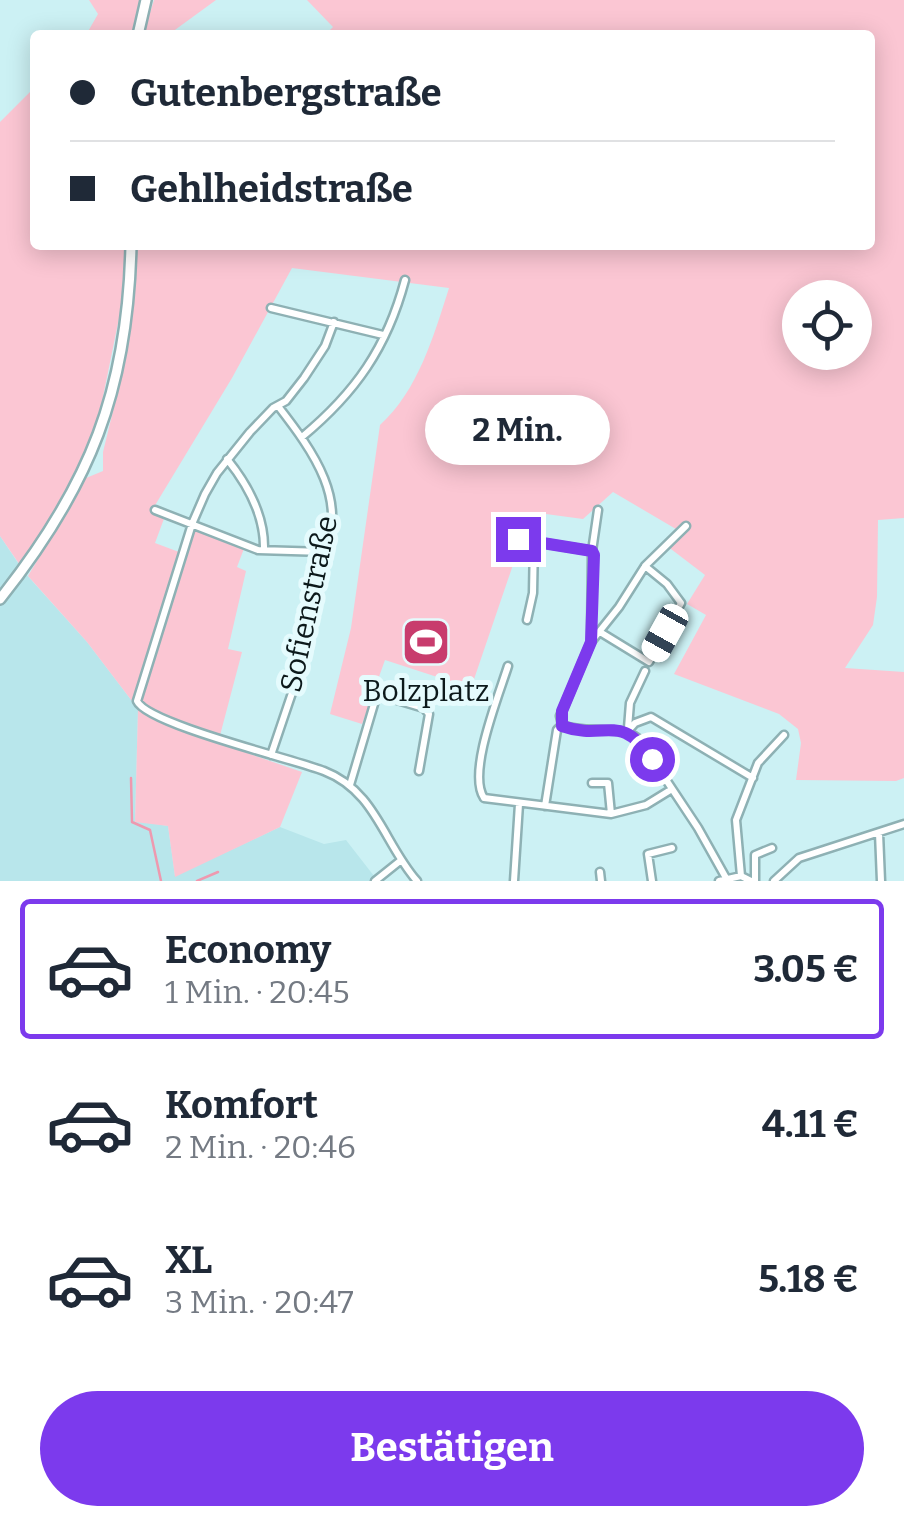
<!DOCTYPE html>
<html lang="de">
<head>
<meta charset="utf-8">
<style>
	:root { --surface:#fff; --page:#f2f2f3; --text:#1f2937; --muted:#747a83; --line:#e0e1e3; --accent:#7c3aed }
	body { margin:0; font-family:Bitter,serif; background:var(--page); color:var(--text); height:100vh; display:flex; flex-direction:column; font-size:38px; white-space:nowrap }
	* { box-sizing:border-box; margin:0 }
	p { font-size:32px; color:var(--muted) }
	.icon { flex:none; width:55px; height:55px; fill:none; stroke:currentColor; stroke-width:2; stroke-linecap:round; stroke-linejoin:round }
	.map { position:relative; height:881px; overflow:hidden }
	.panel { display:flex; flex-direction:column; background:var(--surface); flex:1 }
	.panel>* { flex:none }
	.hud { position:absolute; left:30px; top:30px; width:845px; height:220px; border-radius:10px; box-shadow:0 5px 25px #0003; display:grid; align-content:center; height:220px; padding:0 40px; background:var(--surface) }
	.fabs { position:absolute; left:782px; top:280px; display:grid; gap:20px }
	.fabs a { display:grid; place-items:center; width:90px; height:90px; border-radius:50%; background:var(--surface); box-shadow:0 5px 25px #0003; font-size:50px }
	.end { position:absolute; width:45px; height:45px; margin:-22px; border:12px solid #7c3aed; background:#fff; box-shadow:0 0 0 5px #fff }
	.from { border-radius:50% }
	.bubble { position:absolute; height:70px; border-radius:35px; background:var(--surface); box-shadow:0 5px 25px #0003; font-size:32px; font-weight:700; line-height:70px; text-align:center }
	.car { position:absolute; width:30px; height:60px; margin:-30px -15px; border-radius:12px; box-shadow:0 0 8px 2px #0007; background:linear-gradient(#fff 24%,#345 0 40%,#fff 0 76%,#345 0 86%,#fff 0) }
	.hud b { display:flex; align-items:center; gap:35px; height:95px; font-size:38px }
	.hud b+b { border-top:2px solid var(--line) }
	.hud i { width:25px; height:25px; background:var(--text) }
	ul { padding:18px 0 0; list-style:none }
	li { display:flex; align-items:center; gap:30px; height:140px; margin:0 20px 15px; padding:0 20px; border:5px solid transparent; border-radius:10px }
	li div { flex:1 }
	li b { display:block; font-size:38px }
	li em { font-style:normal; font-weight:700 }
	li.current { border-color:var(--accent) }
	li>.icon { width:90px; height:90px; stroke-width:1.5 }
	.cta { display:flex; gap:20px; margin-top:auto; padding:20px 40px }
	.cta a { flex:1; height:115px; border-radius:60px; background:var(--accent); color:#fff; font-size:40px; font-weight:700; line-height:115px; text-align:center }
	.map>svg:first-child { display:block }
</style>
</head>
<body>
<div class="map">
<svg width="904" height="881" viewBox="0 0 904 881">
	<rect width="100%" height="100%" fill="#ccf1f4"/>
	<path fill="#b8e6eb" d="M0,536L24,572L87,642L138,709L135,821L168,826L175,876L280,827L324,844L346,840L374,876L371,881H0Z"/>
	<path fill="#fbc6d3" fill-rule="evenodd" d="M89,0H141L134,35H86L98,14Z
		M154,0H216L168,35H143Z
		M307,0H904V518L878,520L877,597L873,625L845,668L904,672V778L896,781L796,780L801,743L798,729L779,714L674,674L706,615L687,604L705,575L667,546L681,532L613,492L583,519L531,512L471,688L385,660L362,724L330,714L351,628L380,425C418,391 434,335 449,288L292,268L232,378L154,507L155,512L165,516L155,543L179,552L190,525L245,546L237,567L246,571L228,649L242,652L218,743L302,772L280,827L175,877L168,826L135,822L138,709L87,642L28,576L86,478L103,471V452L126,358L134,245H870V35H325L333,27ZM800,298H855V352H800Z
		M35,87V245H128V274L95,436L24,571L0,536V122Z"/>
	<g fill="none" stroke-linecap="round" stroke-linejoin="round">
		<path stroke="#ee99af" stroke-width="2.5" d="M131,778L132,822L150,830L161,881
			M197,881L218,872"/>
		<g stroke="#8eb1b4" stroke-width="11">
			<path id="minor" d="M271,308L383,335
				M334,322L325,346L304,378L286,401L273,408L250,432L217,473L205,494L192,524L137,701C147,724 293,759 324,771C376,791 384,844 417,881
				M302,437C355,393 387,348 405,280
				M227,459C248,485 265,516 264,550
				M155,510L258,550L325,552
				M518,539L592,551
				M527,620L533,593L534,541
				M600,632L649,662L681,603L667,584L645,566
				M591,640L592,551L598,510
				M508,666C499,695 467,773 484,798L611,814L646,805L672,789
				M562,725C586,735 618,723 639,739L698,828L726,878
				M628,728L630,703L645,671
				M627,732L635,723L651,717L753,778
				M271,755L293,690L320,560C353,504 312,450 278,406
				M592,783H608L611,814
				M350,785L377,694L424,708L429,714L419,771
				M545,806L557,730L562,725L560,716L591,642L619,607L645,566L686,526
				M879,833L881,881
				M600,872L601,881
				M741,876L736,820L758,763L784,735
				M375,881L400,861
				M514,881L519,804
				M652,881L648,854L672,848
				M719,881L741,876L751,881
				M755,881V855L772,848
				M774,881L799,858L904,824"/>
		</g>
		<g stroke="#8eb1b4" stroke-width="14">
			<path id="major" d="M138,35L146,0
				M0,599C90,486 128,390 131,245"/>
		</g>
		<use href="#minor" stroke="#fff" stroke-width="6"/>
		<use href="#major" stroke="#fff" stroke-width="9"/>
	</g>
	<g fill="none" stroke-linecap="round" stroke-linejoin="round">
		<path stroke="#7c3aed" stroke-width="12" d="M518,539L592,551L594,555L591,642L562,711V726C606,742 619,710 652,759"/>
	</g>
	<defs>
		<g id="stadium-square" transform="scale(2.5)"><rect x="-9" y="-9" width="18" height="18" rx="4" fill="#c83c6d" stroke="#e5fbfd"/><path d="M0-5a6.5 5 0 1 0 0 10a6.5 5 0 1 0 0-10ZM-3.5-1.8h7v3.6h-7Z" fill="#fff"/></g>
	</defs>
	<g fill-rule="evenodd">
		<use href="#stadium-square" x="426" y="642"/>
	</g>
	<g text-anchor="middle" stroke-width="10" stroke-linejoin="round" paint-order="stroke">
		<g font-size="30" fill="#0c191b" stroke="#e5fbfd">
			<text transform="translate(309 604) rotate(-78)" y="10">Sofienstraße</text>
		</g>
		<g font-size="30" fill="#0c191b" stroke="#e5fbfd">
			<text x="426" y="701">Bolzplatz</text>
		</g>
	</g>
</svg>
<div class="fabs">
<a><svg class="icon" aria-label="locate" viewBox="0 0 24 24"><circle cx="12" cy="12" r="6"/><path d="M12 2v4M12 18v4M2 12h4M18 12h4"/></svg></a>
</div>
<i class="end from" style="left:652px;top:759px"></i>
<i class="end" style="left:518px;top:539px"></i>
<div class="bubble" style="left:425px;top:395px;width:185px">2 Min.</div>
<i class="car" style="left:665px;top:633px;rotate:209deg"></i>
<div class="hud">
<b><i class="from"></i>Gutenbergstraße</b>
<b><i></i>Gehlheidstraße</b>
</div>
</div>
<section class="panel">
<ul>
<li class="current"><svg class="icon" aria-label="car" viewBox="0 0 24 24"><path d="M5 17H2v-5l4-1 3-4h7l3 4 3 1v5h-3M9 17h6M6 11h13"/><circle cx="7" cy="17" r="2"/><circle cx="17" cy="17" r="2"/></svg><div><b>Economy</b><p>1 Min. · 20:45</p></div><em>3.05 €</em></li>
<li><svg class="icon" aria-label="car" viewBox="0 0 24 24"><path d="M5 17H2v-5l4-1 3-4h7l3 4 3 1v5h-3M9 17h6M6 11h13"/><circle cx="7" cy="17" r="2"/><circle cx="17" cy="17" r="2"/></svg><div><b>Komfort</b><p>2 Min. · 20:46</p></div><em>4.11 €</em></li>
<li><svg class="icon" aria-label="car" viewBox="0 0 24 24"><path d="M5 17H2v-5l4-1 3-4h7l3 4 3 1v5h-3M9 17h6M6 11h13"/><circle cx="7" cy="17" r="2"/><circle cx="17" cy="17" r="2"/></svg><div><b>XL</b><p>3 Min. · 20:47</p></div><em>5.18 €</em></li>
</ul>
<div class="cta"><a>Bestätigen</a></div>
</section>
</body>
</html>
